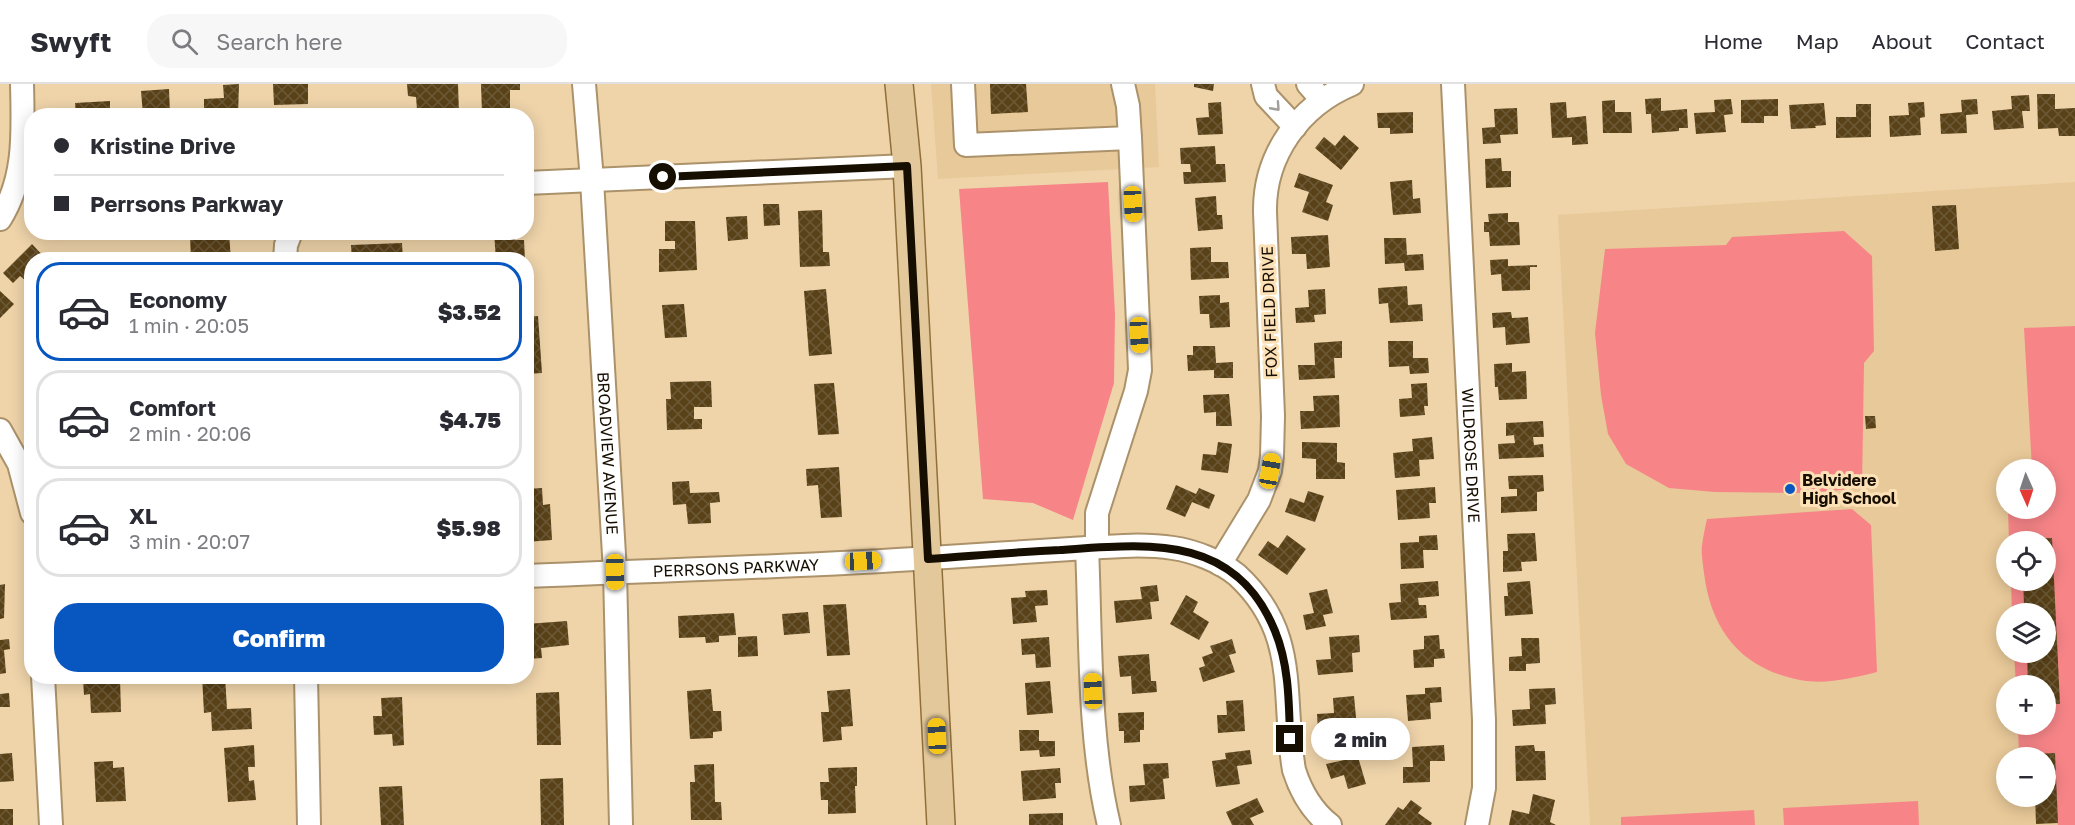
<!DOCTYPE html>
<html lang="en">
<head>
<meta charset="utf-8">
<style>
	:root { --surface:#fff; --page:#f7f7f7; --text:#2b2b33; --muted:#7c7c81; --line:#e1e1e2; --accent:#0857c1 }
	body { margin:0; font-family:"Golos Text",sans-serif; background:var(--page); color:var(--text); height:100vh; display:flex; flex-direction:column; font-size:22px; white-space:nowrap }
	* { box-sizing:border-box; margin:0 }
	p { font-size:20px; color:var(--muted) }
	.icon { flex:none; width:33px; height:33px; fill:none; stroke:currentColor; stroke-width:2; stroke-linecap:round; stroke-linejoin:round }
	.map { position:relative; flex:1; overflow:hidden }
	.drawer { position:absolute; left:24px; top:168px; width:510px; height:432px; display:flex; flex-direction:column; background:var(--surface); border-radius:24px; box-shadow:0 3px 15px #0003 }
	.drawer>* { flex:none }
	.banner { position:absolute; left:24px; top:24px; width:510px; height:132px; border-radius:24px; box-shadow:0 3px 15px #0003; display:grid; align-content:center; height:132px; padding:0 30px; background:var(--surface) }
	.needle { width:39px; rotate:177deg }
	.buttons { position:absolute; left:1996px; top:375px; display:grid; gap:12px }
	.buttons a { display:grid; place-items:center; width:60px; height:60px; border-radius:50%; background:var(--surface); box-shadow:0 3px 15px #0003; font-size:30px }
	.end { position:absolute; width:27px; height:27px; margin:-14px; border:8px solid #170e02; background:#fff; box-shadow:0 0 0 3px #fff }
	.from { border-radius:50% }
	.bubble { position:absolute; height:42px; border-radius:21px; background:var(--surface); box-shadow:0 3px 15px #0003; font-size:20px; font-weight:800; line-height:42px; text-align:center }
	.car { position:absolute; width:18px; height:36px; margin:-18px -9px; border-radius:8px; box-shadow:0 0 4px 2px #0007; background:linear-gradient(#f5c518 24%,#345 0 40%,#f5c518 0 76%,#345 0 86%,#f5c518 0) }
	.banner b { display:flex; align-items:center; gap:21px; height:57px; font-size:22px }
	.banner b+b { border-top:2px solid var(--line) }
	.banner i { width:15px; height:15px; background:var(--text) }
	ul { padding:10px 0 0; list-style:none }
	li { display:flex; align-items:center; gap:18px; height:99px; margin:0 12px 9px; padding:0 18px; border:3px solid var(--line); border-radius:24px }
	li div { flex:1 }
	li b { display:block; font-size:22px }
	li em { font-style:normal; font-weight:800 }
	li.selected { border-color:var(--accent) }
	li>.icon { width:54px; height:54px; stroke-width:1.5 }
	.action { display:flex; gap:12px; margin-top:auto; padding:12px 30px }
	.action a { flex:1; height:69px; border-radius:24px; background:var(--accent); color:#fff; font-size:24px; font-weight:800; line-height:69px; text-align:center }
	header { display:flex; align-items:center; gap:36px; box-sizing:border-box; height:84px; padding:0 30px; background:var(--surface); border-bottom:2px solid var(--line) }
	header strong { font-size:28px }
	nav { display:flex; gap:33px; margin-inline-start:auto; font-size:21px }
	.search { width:420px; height:54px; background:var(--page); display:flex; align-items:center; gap:15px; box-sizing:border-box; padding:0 21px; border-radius:24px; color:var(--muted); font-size:22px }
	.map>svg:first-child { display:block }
</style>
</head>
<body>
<header>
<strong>Swyft</strong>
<div class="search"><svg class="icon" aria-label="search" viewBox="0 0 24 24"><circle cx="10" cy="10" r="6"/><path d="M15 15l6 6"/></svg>Search here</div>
<nav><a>Home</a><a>Map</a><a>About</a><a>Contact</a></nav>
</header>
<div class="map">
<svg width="2075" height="741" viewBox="0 0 2075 741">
	<defs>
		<pattern id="building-cross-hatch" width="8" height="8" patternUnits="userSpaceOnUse" patternTransform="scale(1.5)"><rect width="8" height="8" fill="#594118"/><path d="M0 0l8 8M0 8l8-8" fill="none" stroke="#6c5937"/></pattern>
	</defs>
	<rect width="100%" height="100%" fill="#efd4aa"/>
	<path fill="#e8c999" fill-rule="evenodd" d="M931,0H1155L1159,83L938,95Z
		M2075,98V741H1590L1558,131ZM2007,386H2046V424H2007ZM2007,458H2046V496H2007ZM2007,530H2046V568H2007ZM2007,602H2046V640H2007ZM2007,674H2046V712H2007Z"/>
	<path fill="#f78588" d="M1108,98L1115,230L1114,299L1073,436L1033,419L983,415L959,105Z
		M1844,147L1872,172L1874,267L1864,279L1862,404L1807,409L1715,408L1669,404L1626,380L1608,350L1601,311L1595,249L1605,165L1726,161L1732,153Z
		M2075,242V741H2058L2046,712V674L2019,673L2018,641L2046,640V602L2016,601L2014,569L2046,568V530L2012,529L2011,497L2046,496V458L2009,457L2008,425L2046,424V386L2028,385H2032L2024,244Z
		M1852,425L1871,441L1877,588C1853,594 1825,601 1800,596C1742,585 1711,547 1704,489C1703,480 1701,470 1702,462C1703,453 1705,444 1707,435Z
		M1918,717L1919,741H1784L1783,724Z
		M1754,726L1755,741H1621V733Z"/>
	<path fill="url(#building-cross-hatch)" d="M239,0L238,32H204V15L224,14L223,1Z
		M273,0H308V20L274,21Z
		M407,0H458L459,29L445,30V25L417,26L416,13L408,12Z
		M481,0H520V6H510V28L482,29Z
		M990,0H1026L1028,28L991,30Z
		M1194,0H1214L1213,7L1194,3Z
		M169,5L170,29L143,31L141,7Z
		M2037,10H2055V25L2075,24V52H2059L2058,44L2038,45Z
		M2029,11L2030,27H2022L2024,44L1994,46L1992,27L2012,25L2011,12Z
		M1661,14V27L1687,25L1688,44H1679V47L1652,49L1651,30H1646L1645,15Z
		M1731,15L1733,30L1724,31L1726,48L1696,50L1694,29L1715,28L1714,16Z
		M1778,15V32H1764V39H1741V16Z
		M1977,15L1978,30L1966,31L1967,49L1941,50L1940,30L1962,28L1961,16Z
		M1615,16V28H1631L1632,49H1603L1602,17Z
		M110,17V32H76L75,19Z
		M1221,18L1223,50L1198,51L1196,34L1209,33L1208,19Z
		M1566,18L1567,34L1586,32L1588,60L1572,61V53L1552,54L1550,19Z
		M1924,18L1925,33L1920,34L1921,51L1890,53L1889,32L1909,31L1908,19Z
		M1824,19L1826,41L1815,42L1816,44L1791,45L1789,21Z
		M1856,20H1871V53L1836,54V33H1856Z
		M1517,24L1518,50L1500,51L1501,59L1483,60L1482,44L1495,43L1494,25Z
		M1413,28V49L1390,50V44H1378L1377,29Z
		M1344,51L1359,64L1341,86L1315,64L1324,53L1335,62Z
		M1215,62L1216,80H1225L1226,98L1184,100L1183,88H1191L1190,80H1181L1180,64Z
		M1501,74L1502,87H1511V103L1486,104L1485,75Z
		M1299,89L1333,101L1326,118L1333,121L1328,137L1302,128L1309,108L1294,103Z
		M1412,96L1413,115L1420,114L1421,129L1393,131L1390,98Z
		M1216,112L1217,131H1222L1223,145L1198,147L1195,114Z
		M763,120H779L780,141L764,142Z
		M1956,121L1959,165L1935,167L1932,122Z
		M822,126L823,168H829L830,182L800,183L798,127Z
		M1508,129V138H1519L1520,161L1490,162L1489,148H1484V138H1489L1488,130Z
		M747,132L748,155L728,157L726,133Z
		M665,137H695L697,186L659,188V165H675V157H665Z
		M494,148H515V156H524L525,176H496Z
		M229,149L231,176H191L190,152Z
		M1328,151L1330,183L1307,185L1306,170H1292L1291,153Z
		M1384,154H1406L1407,171L1423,170L1424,186L1405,187L1404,179L1385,180Z
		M402,159L403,176H352L351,161Z
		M32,160L47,176H32V202L20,192L13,199L3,189Z
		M1211,163V178H1228L1229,194L1191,196L1190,164Z
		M1508,175V182L1537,181V183H1530V206L1502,207L1501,190L1491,191L1490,176Z
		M1407,202L1408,221L1422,220L1423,237L1390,239L1388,219L1379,220L1378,204Z
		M826,205L832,270L809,272L804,207Z
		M1325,205L1326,230L1314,231L1315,238L1296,239L1295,224L1309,223L1308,206Z
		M0,207L14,220L0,234Z
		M1220,211V219L1229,218L1230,243L1210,244L1209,230H1200L1199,212Z
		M684,220L687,253L665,254L662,221Z
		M1511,228L1512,234L1528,233L1530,259L1506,261L1505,243L1493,244L1492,229Z
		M538,232L542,289L526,290V233Z
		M1342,257V274H1334L1335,294L1299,296L1298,281H1315L1314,259Z
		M1388,257H1413V274H1428L1429,289L1410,290L1409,282L1389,283Z
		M1193,262H1215L1216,279L1233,278V294H1214V286L1188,287L1187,271H1193Z
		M1512,279V288L1526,287L1527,315L1499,316L1498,303H1495L1494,280Z
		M711,297L712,323H694V335H702V345L667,346L666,315H671L670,298Z
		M834,299L839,350L818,351L814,300Z
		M1427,299L1428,322H1424L1425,331L1400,333L1399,315L1412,314L1411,300Z
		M1229,310L1232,342H1216V328L1204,329L1203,311Z
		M1339,311L1340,343L1301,345L1300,327H1314L1313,312Z
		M1865,332H1875L1876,344L1866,345Z
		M1543,337L1544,353H1533L1534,361L1543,360L1544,373L1499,375L1498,360L1515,359L1514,351L1506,352V339Z
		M1432,353L1434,375L1419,376L1420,392L1395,394L1393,369L1413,367L1412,355Z
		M1218,358L1232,360L1228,389L1201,386L1203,370L1216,371Z
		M1302,358L1337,359V378L1345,379V395H1316V375L1302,374Z
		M839,383L842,433L821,434L818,401L807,402L806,385Z
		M1543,391L1544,407L1537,408V427L1501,429V413L1517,412V405H1509L1508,392Z
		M689,397L690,409L719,408L720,418L710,419L711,439L688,440L686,420L673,421L672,398Z
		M1176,401L1196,410L1199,404L1215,411L1209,425L1192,418L1185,433L1166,425Z
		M1435,403L1436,419H1429L1430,434L1398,436L1396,406Z
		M542,404L543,421L550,420L552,456L526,458V405Z
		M1308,407L1324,412L1315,438L1285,428L1290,414L1304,419Z
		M1535,449L1537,477L1521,478L1522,487L1503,488V467H1508L1507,450Z
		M1287,451L1306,465L1287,491L1258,471L1268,457L1278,464Z
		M1437,451L1438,466H1423L1424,484L1401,485L1400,459L1419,458V452Z
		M2052,454L2060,620H2046V602H2028L2027,568H2046V530H2015V522L2024,521L2023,496H2046V458H2021V455Z
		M1438,497L1439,512L1418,514L1419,521H1426L1427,534L1391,536L1389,519L1401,518L1400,500Z
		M1530,497L1533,530L1505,532L1504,512H1508L1507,499Z
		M5,500L4,534L0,535V501Z
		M1157,501L1159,517L1150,518L1152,535L1116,539L1114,517L1142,515L1140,503Z
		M1327,505L1333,529L1323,531L1326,542L1306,546L1303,531L1314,529L1309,509Z
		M1047,506L1048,521L1035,522L1037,538L1013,540L1011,514L1026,513L1025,507Z
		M1186,511L1198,518L1193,528L1209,538L1199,556L1170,540Z
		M846,520L850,571L827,572L823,521Z
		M808,528L810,549L784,551L782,530Z
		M734,529L736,551L719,552V558L706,559L705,553L679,554L678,532Z
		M567,537L569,561L541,564L542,574L526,575V540Z
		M1359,551L1360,568L1352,569L1353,588L1318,591L1316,576L1331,575L1329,553Z
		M1439,551L1440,565H1444L1445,574L1434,575V583L1414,584L1413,566L1424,565V552Z
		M757,552L758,572L738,573V553Z
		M1049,553L1051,583L1036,584L1035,570L1022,571L1021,555Z
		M1521,554H1539L1540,579L1526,580V587H1509V573L1522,572Z
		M9,555L10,565L4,566L6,589L0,590V556Z
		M1232,555L1236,569L1229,571L1235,588L1203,598L1199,584L1205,582L1202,573L1213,569L1210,562Z
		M1149,570L1151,597H1156L1157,608L1132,610L1131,592L1120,593L1118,572Z
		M202,592H225L227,625L251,624L252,645L212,647L211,628L204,629Z
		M120,594L121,628L91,629L90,610L84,611L83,595Z
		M1050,597L1053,629L1027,631L1025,599Z
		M1441,603L1442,618L1430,619L1431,635L1408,637L1406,611L1425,610V604Z
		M1555,604L1556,620L1545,621L1546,640L1513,642L1512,626L1530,625L1529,605Z
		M711,605L713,627H721L722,647L713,648V654L690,655L687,607Z
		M850,605L853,642L841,643L842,656L823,658L821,628H829L827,607Z
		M559,608L561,661H537L536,609Z
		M9,609L10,623H0V610Z
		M1354,612L1357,644L1318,646L1317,630L1334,629L1333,614Z
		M402,613L404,661L393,662L392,650L374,651L373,632H382L381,614Z
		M1243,616L1245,647L1218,649L1217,631H1227L1226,617Z
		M1144,628V646H1140V658L1124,659V647H1119L1118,629Z
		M1019,646H1039V657H1055V672L1040,673L1039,666L1020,667Z
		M254,661L255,683H248L249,697L254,696L256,716L228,718L224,664Z
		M1444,661L1445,677H1430V698L1403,699V683H1413L1412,663Z
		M1534,661L1535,667H1545L1546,696L1516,697L1515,662Z
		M1250,666L1252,680L1237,682L1240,700L1216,703L1212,677L1226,675L1225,669Z
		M12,669L14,697L0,698V670Z
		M2055,669L2058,739L2036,740L2035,712H2046V674H2034V670Z
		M1358,673L1366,700L1348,705L1344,691L1331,695L1326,680Z
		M113,677V684L124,683L126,717L96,718L94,678Z
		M1168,679L1169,694L1163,695L1165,715L1130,718L1129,702L1145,701L1143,680Z
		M714,680L715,718H721L722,736H691L690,698H695L694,681Z
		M857,683V702H855L856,729L828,730V716H821L820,698H829L828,684Z
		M1060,684L1061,699H1055L1056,714L1023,717L1021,687Z
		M563,694L564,741H541L540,695Z
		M402,702L404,741H381L379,703Z
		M1533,710L1555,716L1550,738L1556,741H1509L1512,726L1529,730Z
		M1257,714L1264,728L1250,734L1254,741H1232L1226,728Z
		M1411,716L1422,724L1418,729L1432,739L1431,741H1385L1398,723L1403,726Z
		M0,725H13V741H0Z
		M1063,729V741H1029V730Z"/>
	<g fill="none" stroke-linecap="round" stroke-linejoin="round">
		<g stroke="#ab926a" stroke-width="26">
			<g id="minor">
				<path id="s1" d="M584,0L592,96L615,488L621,741"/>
				<path d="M963,0L966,61L1130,54"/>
				<path d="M1263,0L1266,12L1295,43"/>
				<path d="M1308,0L1322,16"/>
				<path id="s2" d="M1453,0L1484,636V704L1477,741"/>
				<path d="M526,99L907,82"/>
				<path d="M0,135C26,94 23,47 22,0"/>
				<path d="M285,176L286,161L291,148"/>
				<path d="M0,346L19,380L32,429"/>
				<path d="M1097,463V429L1136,307L1140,286L1130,54L1128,22L1123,0"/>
				<path d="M1087,464C1091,553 1088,654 1109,741"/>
				<path d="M1220,480L1259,416L1270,387L1272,372L1273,332L1265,128C1264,72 1299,22 1352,0"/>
				<path id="s3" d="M526,492C661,486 797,483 931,474C978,471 1024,468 1071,465C1105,463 1140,459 1173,464C1194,467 1220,477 1237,491C1301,550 1281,612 1294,686C1301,708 1312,727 1330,741"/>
				<path d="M43,592L51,741"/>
				<path d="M306,592L309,741"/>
			</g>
		</g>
		<g stroke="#90703a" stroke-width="30">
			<path id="major" d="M899,0L907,82L941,741"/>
		</g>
		<use href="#minor" stroke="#fff" stroke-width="22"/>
		<use href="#major" stroke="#e3c89b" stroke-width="27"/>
	</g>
	<defs><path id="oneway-chevron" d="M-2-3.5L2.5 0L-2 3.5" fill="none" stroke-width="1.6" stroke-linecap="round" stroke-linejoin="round" transform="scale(1.5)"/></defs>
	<use stroke="#a29f9a" href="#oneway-chevron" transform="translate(1276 23) rotate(48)"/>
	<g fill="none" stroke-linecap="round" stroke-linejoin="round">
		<path stroke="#170e02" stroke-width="8" d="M663,93L907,82L928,475C972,472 1016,468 1060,466C1148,460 1235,449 1275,547C1289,581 1289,619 1290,655"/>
	</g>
	<circle fill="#0857c1" stroke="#fce1b7" stroke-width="2" cx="1790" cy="405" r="6"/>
	<g text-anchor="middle" stroke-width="6" stroke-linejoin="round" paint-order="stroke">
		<g font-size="16" fill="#170e02" stroke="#fce1b7">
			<text transform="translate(1269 228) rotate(-92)" y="6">FOX FIELD DRIVE</text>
			<text dy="6" stroke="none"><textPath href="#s1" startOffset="370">BROADVIEW AVENUE</textPath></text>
			<text dy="6" stroke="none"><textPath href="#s2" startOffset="372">WILDROSE DRIVE</textPath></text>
			<text dy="6" stroke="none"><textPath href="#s3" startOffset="210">PERRSONS PARKWAY</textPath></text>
		</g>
		<g font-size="16" font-weight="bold" fill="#170e02" stroke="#fce1b7" text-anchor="start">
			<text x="1802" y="402">Belvidere<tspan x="1802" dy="18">High School</tspan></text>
		</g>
	</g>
</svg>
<div class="buttons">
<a><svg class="needle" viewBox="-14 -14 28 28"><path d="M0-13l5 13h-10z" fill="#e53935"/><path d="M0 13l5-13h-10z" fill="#7c7c81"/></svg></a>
<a><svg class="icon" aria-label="locate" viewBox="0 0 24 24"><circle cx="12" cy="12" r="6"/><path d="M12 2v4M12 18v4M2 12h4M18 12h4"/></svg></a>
<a><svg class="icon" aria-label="layers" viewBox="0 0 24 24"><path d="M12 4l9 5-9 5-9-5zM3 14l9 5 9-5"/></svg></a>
<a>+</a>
<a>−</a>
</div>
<i class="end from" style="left:663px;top:93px"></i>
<i class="end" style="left:1290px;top:655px"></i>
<div class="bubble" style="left:1311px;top:634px;width:99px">2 min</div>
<i class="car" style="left:1133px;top:120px;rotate:177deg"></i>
<i class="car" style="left:1139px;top:251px;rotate:177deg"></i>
<i class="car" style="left:1270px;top:387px;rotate:10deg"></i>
<i class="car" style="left:863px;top:477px;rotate:87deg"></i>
<i class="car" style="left:615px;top:488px;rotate:179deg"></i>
<i class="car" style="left:1093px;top:607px;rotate:358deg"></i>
<i class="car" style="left:937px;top:652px;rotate:357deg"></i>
<div class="banner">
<b><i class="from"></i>Kristine Drive</b>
<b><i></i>Perrsons Parkway</b>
</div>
<section class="drawer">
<ul>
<li class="selected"><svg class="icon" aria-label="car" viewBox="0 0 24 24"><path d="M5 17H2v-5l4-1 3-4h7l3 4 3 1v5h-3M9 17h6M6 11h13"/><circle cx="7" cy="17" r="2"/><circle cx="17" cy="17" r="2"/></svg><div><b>Economy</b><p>1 min · 20:05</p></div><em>$3.52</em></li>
<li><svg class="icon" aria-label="car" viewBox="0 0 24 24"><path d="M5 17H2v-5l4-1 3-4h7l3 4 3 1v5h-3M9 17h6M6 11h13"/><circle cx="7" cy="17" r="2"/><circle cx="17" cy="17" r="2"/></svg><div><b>Comfort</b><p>2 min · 20:06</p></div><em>$4.75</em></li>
<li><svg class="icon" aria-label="car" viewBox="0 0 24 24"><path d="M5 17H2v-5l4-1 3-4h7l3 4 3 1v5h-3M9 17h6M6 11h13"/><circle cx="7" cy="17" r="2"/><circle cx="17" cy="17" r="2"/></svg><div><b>XL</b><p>3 min · 20:07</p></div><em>$5.98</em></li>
</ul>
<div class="action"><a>Confirm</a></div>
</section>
</div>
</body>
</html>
